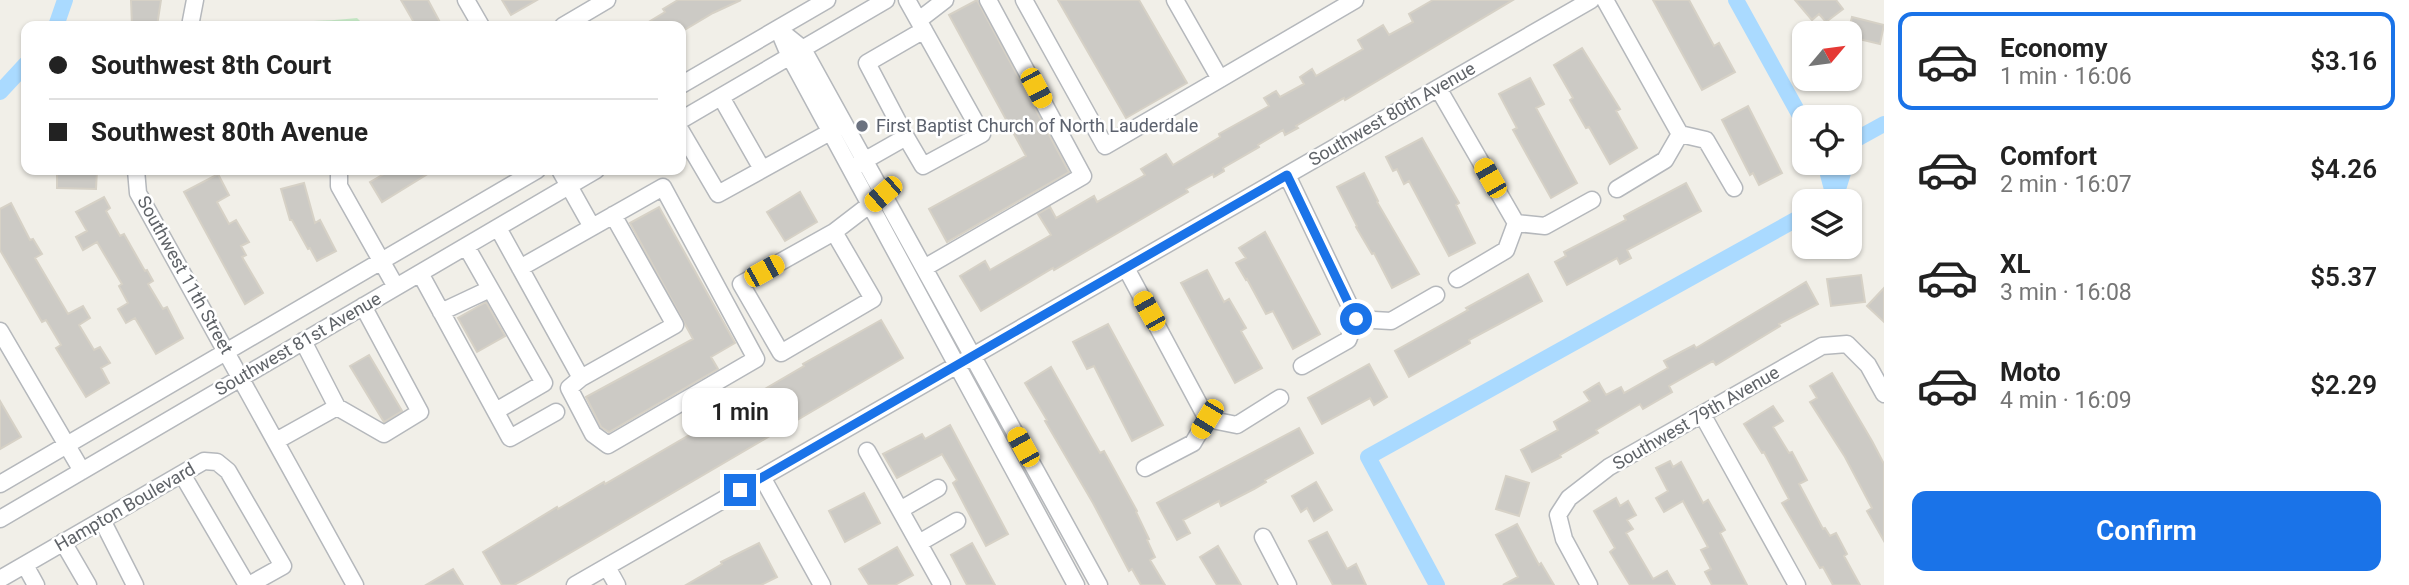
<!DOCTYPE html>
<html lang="en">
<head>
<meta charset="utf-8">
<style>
	:root { --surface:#fff; --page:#f2f2f2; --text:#222; --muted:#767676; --line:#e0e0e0; --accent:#1a73e8 }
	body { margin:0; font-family:Roboto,sans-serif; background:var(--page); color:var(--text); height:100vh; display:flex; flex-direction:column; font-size:26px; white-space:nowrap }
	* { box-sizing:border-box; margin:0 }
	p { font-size:23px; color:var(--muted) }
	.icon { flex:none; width:38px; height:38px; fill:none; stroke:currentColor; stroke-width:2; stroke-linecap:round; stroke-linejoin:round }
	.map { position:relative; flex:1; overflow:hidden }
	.sheet { display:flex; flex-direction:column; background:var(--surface); width:525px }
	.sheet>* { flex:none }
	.hud { position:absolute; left:21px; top:21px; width:665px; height:154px; border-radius:14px; box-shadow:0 2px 5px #0004; display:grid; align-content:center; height:154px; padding:0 28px; background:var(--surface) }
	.needle { width:46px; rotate:61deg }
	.tools { position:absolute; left:1792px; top:21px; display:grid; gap:14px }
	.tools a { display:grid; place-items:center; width:70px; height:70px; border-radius:14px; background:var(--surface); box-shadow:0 2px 5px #0004; font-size:35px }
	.end { position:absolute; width:32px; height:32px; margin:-16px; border:9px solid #1a73e8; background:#fff; box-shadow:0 0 0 4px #fff }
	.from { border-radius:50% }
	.bubble { position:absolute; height:49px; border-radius:14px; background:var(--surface); box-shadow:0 2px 5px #0004; font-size:23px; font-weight:600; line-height:49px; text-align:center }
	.car { position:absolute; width:21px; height:42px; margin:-21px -10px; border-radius:9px; box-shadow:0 0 5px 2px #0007; background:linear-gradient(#f5c518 24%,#345 0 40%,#f5c518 0 76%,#345 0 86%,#f5c518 0) }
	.hud b { display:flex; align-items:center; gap:24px; height:66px; font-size:26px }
	.hud b+b { border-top:2px solid var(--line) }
	.hud i { width:18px; height:18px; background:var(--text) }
	ul { padding:12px 0 0; list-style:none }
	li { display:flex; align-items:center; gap:21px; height:98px; margin:0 14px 10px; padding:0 14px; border:4px solid transparent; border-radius:14px }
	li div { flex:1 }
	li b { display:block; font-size:26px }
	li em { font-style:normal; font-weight:600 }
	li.current { border-color:var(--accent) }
	li>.icon { width:63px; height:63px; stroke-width:1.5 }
	.cta { display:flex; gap:14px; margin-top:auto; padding:14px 28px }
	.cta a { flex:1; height:80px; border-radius:14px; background:var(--accent); color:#fff; font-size:28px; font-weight:600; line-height:80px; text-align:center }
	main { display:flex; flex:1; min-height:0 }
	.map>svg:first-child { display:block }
</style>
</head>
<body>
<main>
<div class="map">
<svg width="1884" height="585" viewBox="0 0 1884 585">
	<rect width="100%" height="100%" fill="#f1efe8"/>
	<path fill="#c5e8c5" d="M357,18L365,26H220C265,21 311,23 357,18Z"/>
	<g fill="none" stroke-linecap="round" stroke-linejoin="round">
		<path stroke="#aadaff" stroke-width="16" d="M1736,0L1804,123
			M56,26L65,0
			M0,92L26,64
			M1850,151L1853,141L1884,124
			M1825,163L1834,197
			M1830,201L1835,199L1846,163
			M1437,585L1368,457L1804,215"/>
	</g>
	<path fill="#cccac5" stroke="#d6d1c6" stroke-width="2" d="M131,0H161L157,26H132Z
		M401,0H428L442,26H416Z
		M502,0H537L511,15Z
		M678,0H741L713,13L681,32V26H642L665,12L663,9Z
		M977,0L1069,172L947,242L929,209L1026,156L949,15Z
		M1058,0H1139L1187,83L1126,118Z
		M1433,0H1513L1345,100L1344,98L1296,126L1298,128L1285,135L1283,130L1258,145L1259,147L1223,168L1224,171L1214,177L1213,174L1186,189L1188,192L1054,270L1053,268L981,311L960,276L985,261L990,270L1051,235L1038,214L1050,207L1056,218L1094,196L1097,202L1145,175L1141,169L1166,154L1173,165L1220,137L1219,134L1269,106L1264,98L1276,91L1280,97L1304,84L1300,77L1312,69L1316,76L1363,49L1358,40L1383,25L1389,35L1413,22L1409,14Z
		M1653,0H1689L1714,46L1719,43L1735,72L1702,90Z
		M1795,0H1836L1843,9L1826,22L1819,14L1812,20Z
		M1852,17L1884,25L1880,44L1850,37L1848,33Z
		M1582,48L1620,109L1616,111L1637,148L1610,164L1589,127L1586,128L1570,100L1573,98L1554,65Z
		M1530,78L1544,104L1536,108L1577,183L1551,198L1513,130L1517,128L1499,94Z
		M1748,106L1782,173L1759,185L1753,173L1750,175L1722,120Z
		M1422,138L1459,203L1456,205L1475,243L1449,256L1409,181L1404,184L1397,169L1393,171L1386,157Z
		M57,170H97L96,189L57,188Z
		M391,170H434L382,202L370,182Z
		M1364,173L1378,201L1377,202L1419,274L1392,288L1374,253L1372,254L1356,227L1357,226L1337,187Z
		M218,174L229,195L217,202L229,224L236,220L249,242L241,246L246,255L242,257L263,293L245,304L184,192Z
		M304,183L315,223L320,220L336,251L317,261L310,248L308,249L292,220H290L281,189Z
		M1686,183L1701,211L1627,250L1631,258L1620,264L1617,258L1567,285L1555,262L1566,256L1564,252L1626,220L1624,216Z
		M800,192L817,222L785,241L767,212Z
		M104,197L110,208L106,211L120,236L124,234L145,271L147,270L153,281L148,284L163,309L167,307L183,338L156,354L135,318L126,323L118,309L128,303L119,286L122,284L97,242L83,250L76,237L87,231L76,212Z
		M11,203L30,240L33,239L42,254L35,258L68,314L83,306L90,318L79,325L94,350L100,347L110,363L101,368L109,383L86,397L56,348L61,345L46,320L42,322L0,250V209Z
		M659,207L735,343L711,357L718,369L609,432L601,427L586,397L693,339L630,223Z
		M1265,232L1320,334L1293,349L1273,311L1266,314L1247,279L1246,280L1236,263L1246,258L1239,248Z
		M1207,270L1224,302L1229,299L1246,328L1241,331L1262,368L1235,383L1181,283Z
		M1528,274L1542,301L1469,340L1470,343L1409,377L1395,351L1468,310L1466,308Z
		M1861,275L1865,302L1831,306L1827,279Z
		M1806,282L1818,304L1779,324L1780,326L1716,365L1713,361L1669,386L1672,392L1643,409L1640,404L1596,430L1598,433L1560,455L1561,457L1532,472L1521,450L1558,430L1554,422L1590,401L1584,392L1599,383L1606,395L1621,387L1624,393L1668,368L1664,361L1694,345L1696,348Z
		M1884,288V322L1867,306Z
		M486,302L505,336L477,352L458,318Z
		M881,320L903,358L529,577L514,585H502L483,552L557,507L558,509L604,482L605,484L698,430L700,432L762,399L758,393L804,366L803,364Z
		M1108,324L1163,425L1132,441L1094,366L1087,369L1073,342Z
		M369,355L402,411L384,422L350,366Z
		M1369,364L1387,397L1374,405L1370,398L1322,424L1308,398Z
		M1051,367L1100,453L1104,451L1137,511L1136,512L1149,539L1147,540L1155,557L1150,560L1165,585H1141L1132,569L1129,571L1093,503L1045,421L1047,420L1025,383Z
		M1832,373L1872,441L1884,464V541L1867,511L1872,508L1845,457L1810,402L1817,398L1810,386Z
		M0,401L21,437L0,449Z
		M1773,406L1783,421L1773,427L1789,453L1792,452L1807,480L1799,484L1823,529L1825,528L1830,536L1836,533L1847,554L1844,556L1860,585H1833L1823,567L1820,568L1782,503L1789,499L1764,452L1762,453L1744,424Z
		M950,425L1008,534L986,546L953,483L957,480L942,454L897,478L883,454L922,434L925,439Z
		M1299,428L1313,453L1265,480L1266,482L1254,489L1221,506L1219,501L1183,520L1190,533L1177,540L1157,503Z
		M1670,461L1673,467L1681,462L1703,503L1708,500L1725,530L1720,533L1747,585H1712L1705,572L1711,569L1701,550L1708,547L1683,501L1664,512L1656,498L1668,491L1656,468Z
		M1506,476L1529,483L1519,516L1496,509Z
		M1316,482L1332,510L1314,521L1307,508L1301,512L1292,496Z
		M864,493L880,523L845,542L829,511Z
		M1616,498L1620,506L1628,501L1636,515L1627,520L1633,529L1626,533L1653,579L1667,571L1675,585H1630L1610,552L1615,548L1594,511Z
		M1517,524L1539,565L1541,563L1554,585H1503L1518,577L1496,535Z
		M1327,532L1347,569L1356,564L1366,585H1333L1309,541Z
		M759,543L777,577L761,585H686L722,564L721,562Z
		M972,543L995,585H967L951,555Z
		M1218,546L1241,585H1217L1200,557Z
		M897,547L913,575L895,585H869L859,569Z
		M453,569L463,585H426Z"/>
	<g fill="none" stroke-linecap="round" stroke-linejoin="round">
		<g stroke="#b5b8bc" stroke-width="19">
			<path id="minor" d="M466,0L481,26
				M1024,0L1105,146L1220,79L1175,0
				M1605,0L1680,134
				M919,20L945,0
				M190,26L195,0
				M563,26L607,0
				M778,29L803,49L1099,585
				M779,31L790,57L1076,585
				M1220,79L1355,0
				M681,85L827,0
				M1438,88L1516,223
				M721,97L762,169
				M681,120L886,0
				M681,131L718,194L839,127
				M1680,134L1706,140L1734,188
				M906,137L867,63L924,30
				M855,166L906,137L923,166L982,134L907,0
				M136,170L138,193L355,585
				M339,170V186L396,287
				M560,170L592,227
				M1287,175L1356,319
				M1617,189L1665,160L1680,134
				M1516,223L1545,226L1592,200
				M498,228L581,378L675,325L613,215
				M834,232L873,299L781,353L741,284L834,232L877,199
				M466,246L544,383L496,411
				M520,268L663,187L756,359L608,445L593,434L569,388L581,378
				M924,268L1083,176L988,0
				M1126,268L1207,419
				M420,273L510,438L556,412
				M1457,279L1506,250L1516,223
				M441,312L490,289
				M1356,319L1391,321L1436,295
				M0,331L82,471
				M303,341L337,407
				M1302,366L1348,340L1356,319
				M1702,414L1797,585
				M1207,419L1237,425L1280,398
				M276,441L337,407L384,434L420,412L363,306
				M867,451L942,585
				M1145,468L1193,443L1207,419
				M182,474L247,585
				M762,477L822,585
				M0,484L537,170
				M900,510L938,488
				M0,519L596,170
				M102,520L135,585
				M1263,537L1288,585
				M63,542L88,585
				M919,543L957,521
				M25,565L36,585
				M607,567L617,585
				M0,579L204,461L217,462L228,471L283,566L249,585
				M575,585L1591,0
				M1589,585L1564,539L1558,515L1569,498L1609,467L1822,346L1847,344L1868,365L1884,394"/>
		</g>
		<use href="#minor" stroke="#fff" stroke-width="16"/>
	</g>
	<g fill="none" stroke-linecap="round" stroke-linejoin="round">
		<path stroke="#1a73e8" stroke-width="9" d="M740,490L1287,175L1356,319"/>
	</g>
	<circle fill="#6b7280" stroke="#fff" stroke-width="2.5" cx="862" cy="126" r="7"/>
	<g text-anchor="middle" stroke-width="5" stroke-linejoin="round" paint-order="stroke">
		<g font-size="18" fill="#5f6368" stroke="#fff">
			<text transform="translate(1392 114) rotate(-30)" y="6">Southwest 80th Avenue</text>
			<text transform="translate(185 275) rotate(61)" y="6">Southwest 11th Street</text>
			<text transform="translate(298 344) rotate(-30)" y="6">Southwest 81st Avenue</text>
			<text transform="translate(1696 418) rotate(-30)" y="6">Southwest 79th Avenue</text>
			<text transform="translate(125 507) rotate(-30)" y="6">Hampton Boulevard</text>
		</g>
		<g font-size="18" fill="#5b616d" stroke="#fff" text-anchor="start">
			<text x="876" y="132">First Baptist Church of North Lauderdale</text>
		</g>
	</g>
</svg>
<div class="tools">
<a><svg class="needle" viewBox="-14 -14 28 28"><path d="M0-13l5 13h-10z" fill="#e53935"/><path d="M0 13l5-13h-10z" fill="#767676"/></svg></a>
<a><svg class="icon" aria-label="locate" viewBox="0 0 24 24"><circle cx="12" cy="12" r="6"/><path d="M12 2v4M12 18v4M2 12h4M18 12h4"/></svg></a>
<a><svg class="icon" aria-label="layers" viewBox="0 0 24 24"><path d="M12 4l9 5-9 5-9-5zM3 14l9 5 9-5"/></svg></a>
</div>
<i class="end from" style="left:1356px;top:319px"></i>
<i class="end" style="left:740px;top:490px"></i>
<div class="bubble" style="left:682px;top:388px;width:116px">1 min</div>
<i class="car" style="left:1036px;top:88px;rotate:152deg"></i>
<i class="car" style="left:1490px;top:178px;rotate:330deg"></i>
<i class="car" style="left:883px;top:194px;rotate:229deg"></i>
<i class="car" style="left:764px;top:271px;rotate:61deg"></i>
<i class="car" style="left:1149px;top:311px;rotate:331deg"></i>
<i class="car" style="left:1207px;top:419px;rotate:211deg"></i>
<i class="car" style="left:1023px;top:447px;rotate:331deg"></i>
<div class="hud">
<b><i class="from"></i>Southwest 8th Court</b>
<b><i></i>Southwest 80th Avenue</b>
</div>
</div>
<section class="sheet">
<ul>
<li class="current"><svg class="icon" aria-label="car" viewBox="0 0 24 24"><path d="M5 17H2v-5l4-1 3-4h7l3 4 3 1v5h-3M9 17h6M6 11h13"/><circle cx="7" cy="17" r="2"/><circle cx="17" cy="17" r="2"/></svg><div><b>Economy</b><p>1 min · 16:06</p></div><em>$3.16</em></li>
<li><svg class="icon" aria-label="car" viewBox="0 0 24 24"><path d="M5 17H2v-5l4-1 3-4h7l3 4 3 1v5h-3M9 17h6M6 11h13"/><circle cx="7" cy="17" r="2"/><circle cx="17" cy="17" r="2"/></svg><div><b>Comfort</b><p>2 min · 16:07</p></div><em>$4.26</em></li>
<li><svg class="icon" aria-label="car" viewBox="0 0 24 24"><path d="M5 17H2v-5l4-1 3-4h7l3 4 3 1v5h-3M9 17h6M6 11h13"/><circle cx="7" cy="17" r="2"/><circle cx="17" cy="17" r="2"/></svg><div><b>XL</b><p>3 min · 16:08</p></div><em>$5.37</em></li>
<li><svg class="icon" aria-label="car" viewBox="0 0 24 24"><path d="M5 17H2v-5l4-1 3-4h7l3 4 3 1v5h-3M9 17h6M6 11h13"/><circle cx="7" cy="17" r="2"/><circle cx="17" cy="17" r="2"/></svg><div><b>Moto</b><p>4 min · 16:09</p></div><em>$2.29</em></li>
</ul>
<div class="cta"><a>Confirm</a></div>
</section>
</main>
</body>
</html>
